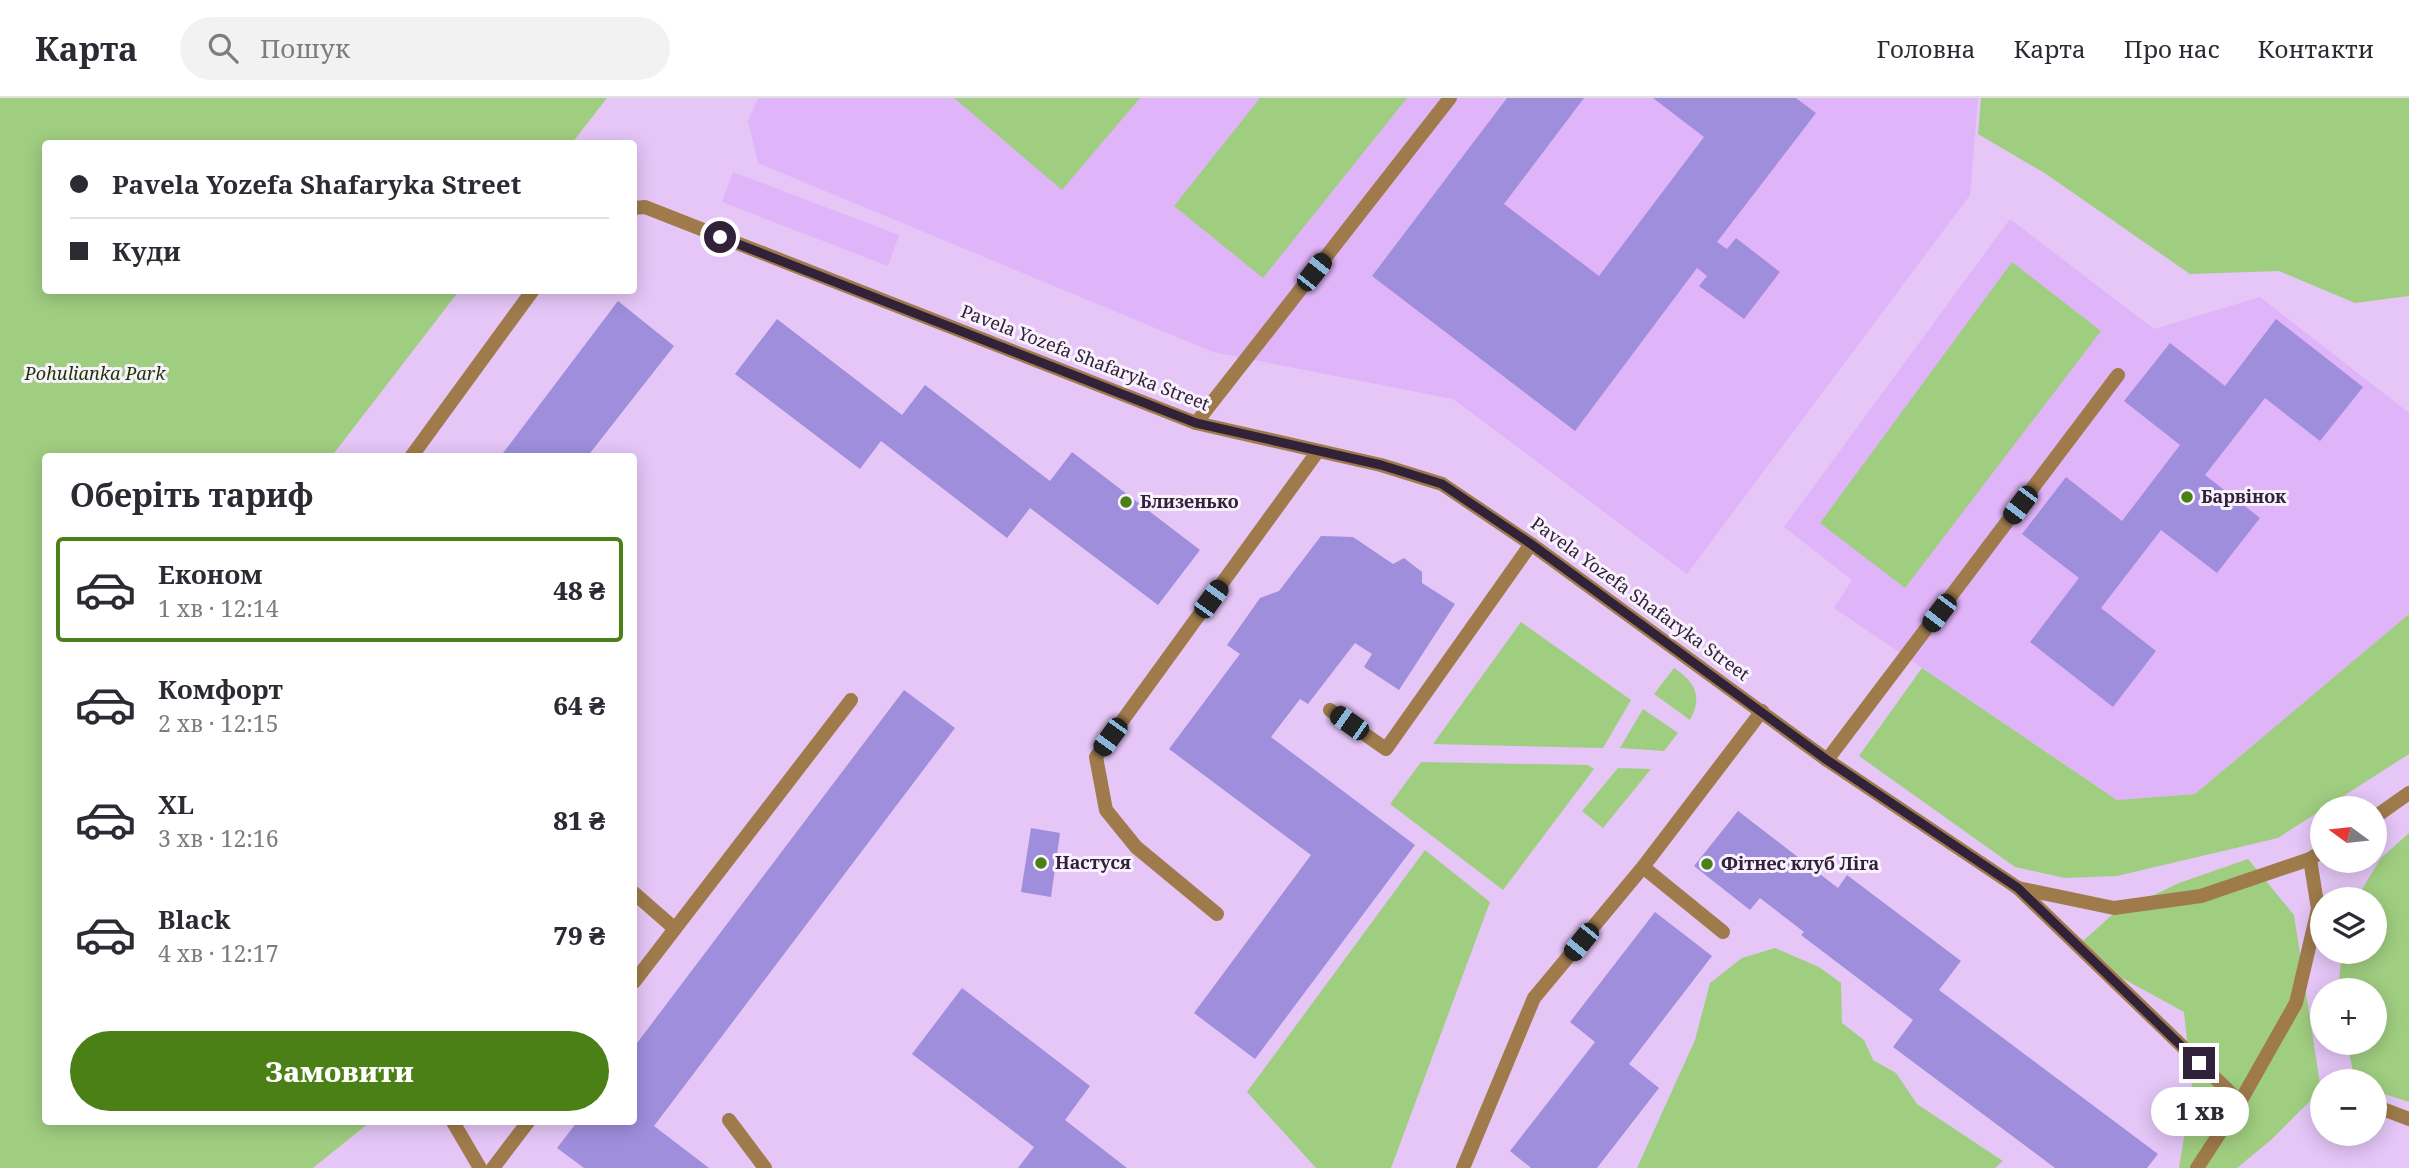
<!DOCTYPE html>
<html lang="uk">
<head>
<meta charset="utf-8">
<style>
	:root { --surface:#fff; --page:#f2f2f3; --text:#2b2b33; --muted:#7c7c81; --line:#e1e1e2; --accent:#4b8016 }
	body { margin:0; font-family:"Noto Serif",serif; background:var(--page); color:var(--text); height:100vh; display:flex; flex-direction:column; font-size:26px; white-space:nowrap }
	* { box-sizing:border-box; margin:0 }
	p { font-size:23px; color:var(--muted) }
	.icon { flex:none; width:38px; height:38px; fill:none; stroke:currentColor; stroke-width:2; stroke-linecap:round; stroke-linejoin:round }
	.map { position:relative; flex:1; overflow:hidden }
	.side { position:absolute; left:42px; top:355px; width:595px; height:672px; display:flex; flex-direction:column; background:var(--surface); border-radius:7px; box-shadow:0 4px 18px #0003 }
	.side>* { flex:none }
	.top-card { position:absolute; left:42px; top:42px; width:595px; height:154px; border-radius:7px; box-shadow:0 4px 18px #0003; display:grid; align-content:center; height:154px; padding:0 28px; background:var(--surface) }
	.needle { width:46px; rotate:285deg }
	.fabs { position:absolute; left:2310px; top:698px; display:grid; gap:14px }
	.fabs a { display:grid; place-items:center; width:77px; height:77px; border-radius:50%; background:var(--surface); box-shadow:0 4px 18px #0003; font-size:35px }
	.end { position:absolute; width:32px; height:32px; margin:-16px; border:9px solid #312239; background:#fff; box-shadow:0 0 0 4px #fff }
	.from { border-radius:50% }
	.bubble { position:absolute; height:49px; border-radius:24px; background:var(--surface); box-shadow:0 4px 18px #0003; font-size:23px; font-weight:800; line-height:49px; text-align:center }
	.car { position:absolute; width:21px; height:42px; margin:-21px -10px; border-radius:9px; box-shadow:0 0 5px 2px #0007; background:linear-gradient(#222 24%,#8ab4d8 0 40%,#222 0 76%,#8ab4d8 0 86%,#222 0) }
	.top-card b { display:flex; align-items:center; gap:24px; height:66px; font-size:26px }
	.top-card b+b { border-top:2px solid var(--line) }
	.top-card i { width:18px; height:18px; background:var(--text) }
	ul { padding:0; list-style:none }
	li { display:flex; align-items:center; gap:21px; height:105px; margin:0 14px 10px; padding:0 14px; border:4px solid transparent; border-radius:7px }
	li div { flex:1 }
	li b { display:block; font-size:26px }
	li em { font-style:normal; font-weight:800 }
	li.selected { border-color:var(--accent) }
	li>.icon { width:63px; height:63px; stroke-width:1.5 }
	h2 { padding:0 28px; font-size:32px; line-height:84px }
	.action { display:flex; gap:14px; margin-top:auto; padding:14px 28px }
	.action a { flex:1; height:80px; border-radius:42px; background:var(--accent); color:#fff; font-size:28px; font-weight:800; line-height:80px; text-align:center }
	header { display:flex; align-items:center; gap:42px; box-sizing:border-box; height:98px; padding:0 35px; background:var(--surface); border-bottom:2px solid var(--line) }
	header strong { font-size:33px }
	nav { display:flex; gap:38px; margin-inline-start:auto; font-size:24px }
	.search { width:490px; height:63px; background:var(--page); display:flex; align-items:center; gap:18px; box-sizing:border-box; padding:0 24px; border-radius:38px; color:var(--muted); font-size:26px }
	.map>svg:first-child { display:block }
</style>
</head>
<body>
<header>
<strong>Карта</strong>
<div class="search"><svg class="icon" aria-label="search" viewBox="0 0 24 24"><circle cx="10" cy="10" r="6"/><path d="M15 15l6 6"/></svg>Пошук</div>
<nav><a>Головна</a><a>Карта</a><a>Про нас</a><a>Контакти</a></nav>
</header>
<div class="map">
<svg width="2409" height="1070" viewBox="0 0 2409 1070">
	<rect width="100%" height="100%" fill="#e5c6f7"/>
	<path fill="#e0b4f8" d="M758,0H1978L1970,97L1687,476L1453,301L1213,254L758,65L748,23Z
		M733,74L899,137L888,168L722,104Z
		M2010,121L2154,231L2260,199L2409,315V516L2195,696L2117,702L1834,510L1852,482L1784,429Z"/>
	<path fill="#a0ce81" d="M0,0H607L572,45L46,46V192L459,193L331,359H46V1024H370L313,1070H0Z
		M954,0H1140L1062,92Z
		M1260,0H1407L1263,180L1174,108Z
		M1981,0H2409V198L2355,205L2279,173L2190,176L2046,76L1978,36Z
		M2012,164L2101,233L1905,490L1820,425Z
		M2409,516V656L2278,740L2117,778L2065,780L2015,769L1859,658L1922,570L2117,702L2195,696Z
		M1521,524L1631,602L1603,650L1433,646Z
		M1674,570C1695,584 1703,598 1690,622L1654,596Z
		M1643,611L1678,635L1664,653L1620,650Z
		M1421,664L1588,667L1594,671L1503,792L1390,706Z
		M1618,670L1651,671L1603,730L1582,713Z
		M2409,735V1004L2375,993V984L2355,983L2347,945H2375V892H2338L2342,854H2375V802L2356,801L2381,760Z
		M1425,752L1490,804L1391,1070H1316L1247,994Z
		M2248,761L2294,817L2321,992L2272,1041L2237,1070H2179L2192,989L2184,914L2122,880L2083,843L2112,817L2179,785Z
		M1775,850L1819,869L1841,885L1842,925L1864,942L1873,962L1896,975L1917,1006L2003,1063L1995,1070H1637L1695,942L1710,885L1742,860Z"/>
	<path fill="#9f8edc" d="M1507,0H1584L1504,106L1599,178L1704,39L1653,0H1796L1816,15L1717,144L1727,151L1736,140L1780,174L1744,221L1699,188L1707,178L1697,170L1575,333L1372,178Z
		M618,203L674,248L587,359H500Z
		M777,221L902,317L925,287L1050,383L1072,354L1200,452L1158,507L1030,410L1007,440L881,343L860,371L735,276Z
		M2276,221L2363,289L2320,343L2265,300L2205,377L2260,420L2217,475L2161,432L2101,510L2156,553L2113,609L2030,544L2079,480L2022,436L2066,379L2122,423L2180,347L2124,303L2170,245L2225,288Z
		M1321,438L1353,439L1393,466L1404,460L1422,474V485L1455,506L1399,592L1364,569L1372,556L1355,545L1308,606L1300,601L1271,639L1415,747L1255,961L1194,915L1311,757L1169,651L1240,556L1227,547L1260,500L1279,493Z
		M904,592L955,630L654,1028L709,1070H584L557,1050L577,1024H634V949Z
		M1738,713L1838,790L1847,777L1961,863L1939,892L2158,1056L2147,1070H2055L1893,949L1913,922L1801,837L1804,834L1760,800L1750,812L1694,768Z
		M1031,730L1060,735L1051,799L1021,794Z
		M1655,814L1712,858L1629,966L1659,990L1597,1070H1531L1510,1053L1595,944L1570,924Z
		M962,890L1090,988L1065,1022L1127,1070H1018L1034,1049L912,956Z"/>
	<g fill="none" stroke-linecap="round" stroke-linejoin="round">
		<path stroke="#9f7b4b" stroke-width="14" d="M1196,325L1450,0
			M1330,612L1386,651L1531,446
			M1827,662L2118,277
			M1643,769L1723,834
			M2018,790L2240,1004
			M634,795L674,830
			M1217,816L1136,749L1106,712L1096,659L1318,353
			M634,884L851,602
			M2375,1008L2409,1021
			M729,1022L765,1070
			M493,1070L528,1024
			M1463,1070L1534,900L1643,769L1762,613
			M2197,1070L2240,1004L2296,905L2318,811L2310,761"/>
		<path stroke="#9f7b4b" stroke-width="14" d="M634,110L645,109L1196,325L1381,367L1442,386L1531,446L1827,662L2018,790L2114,810L2201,798L2310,761L2322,753
			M411,359L533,192
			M2375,719L2409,695
			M453,1024L480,1070"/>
	</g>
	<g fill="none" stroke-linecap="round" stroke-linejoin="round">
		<path stroke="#312239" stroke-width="9" d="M720,139L1196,325L1381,367L1442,386L1531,446L1827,662L2018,790L2199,965"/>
	</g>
	<g fill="#4b8016" stroke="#f9f1fd" stroke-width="2.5">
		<circle cx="2187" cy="399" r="7"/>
		<circle cx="1126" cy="404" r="7"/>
		<circle cx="1041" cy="765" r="7"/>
		<circle cx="1707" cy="766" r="7"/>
	</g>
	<g text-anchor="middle" stroke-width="6" stroke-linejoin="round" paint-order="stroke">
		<g font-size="18" fill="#312239" stroke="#f9f1fd">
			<text transform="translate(1085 260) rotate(21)" y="6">Pavela Yozefa Shafaryka Street</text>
			<text transform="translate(1640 501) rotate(36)" y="6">Pavela Yozefa Shafaryka Street</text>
		</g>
		<g font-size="18" font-style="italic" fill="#1a3600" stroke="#f9f1fd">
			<text x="95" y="282">Pohulianka Park</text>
		</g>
		<g font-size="18" font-weight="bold" fill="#312239" stroke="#f9f1fd" text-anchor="start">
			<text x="2201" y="405">Барвінок</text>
			<text x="1140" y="410">Близенько</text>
			<text x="1055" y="771">Настуся</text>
			<text x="1721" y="772">Фітнес клуб Ліга</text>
		</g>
	</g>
</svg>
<div class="fabs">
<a><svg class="needle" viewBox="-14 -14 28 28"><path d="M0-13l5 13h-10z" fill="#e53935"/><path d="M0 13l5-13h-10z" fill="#7c7c81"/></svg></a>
<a><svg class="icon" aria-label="layers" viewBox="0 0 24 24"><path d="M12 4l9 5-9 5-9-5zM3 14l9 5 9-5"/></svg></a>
<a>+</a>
<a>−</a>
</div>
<i class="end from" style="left:720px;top:139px"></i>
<i class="end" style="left:2199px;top:965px"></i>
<div class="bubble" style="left:2151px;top:989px;width:98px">1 хв</div>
<i class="car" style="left:1314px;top:174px;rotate:38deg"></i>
<i class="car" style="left:2020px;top:407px;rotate:217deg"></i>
<i class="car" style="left:1211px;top:501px;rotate:36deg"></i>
<i class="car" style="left:1939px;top:515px;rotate:217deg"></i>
<i class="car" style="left:1349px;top:625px;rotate:305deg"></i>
<i class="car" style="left:1110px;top:639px;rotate:216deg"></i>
<i class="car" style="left:1581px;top:844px;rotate:219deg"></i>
<div class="top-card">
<b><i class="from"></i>Pavela Yozefa Shafaryka Street</b>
<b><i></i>Куди</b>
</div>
<section class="side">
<h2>Оберіть тариф</h2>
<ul>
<li class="selected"><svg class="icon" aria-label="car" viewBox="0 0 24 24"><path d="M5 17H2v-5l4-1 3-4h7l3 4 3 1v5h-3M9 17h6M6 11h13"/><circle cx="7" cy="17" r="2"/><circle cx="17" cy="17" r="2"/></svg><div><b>Економ</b><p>1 хв · 12:14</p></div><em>48 ₴</em></li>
<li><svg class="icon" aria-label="car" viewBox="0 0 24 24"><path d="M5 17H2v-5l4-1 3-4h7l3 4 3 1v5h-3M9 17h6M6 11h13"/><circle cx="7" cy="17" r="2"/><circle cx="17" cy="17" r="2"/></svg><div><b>Комфорт</b><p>2 хв · 12:15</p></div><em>64 ₴</em></li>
<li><svg class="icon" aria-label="car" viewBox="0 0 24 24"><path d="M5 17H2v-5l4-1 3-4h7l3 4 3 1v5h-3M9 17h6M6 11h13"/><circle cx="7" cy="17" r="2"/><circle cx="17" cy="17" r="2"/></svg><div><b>XL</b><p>3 хв · 12:16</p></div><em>81 ₴</em></li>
<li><svg class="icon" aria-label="car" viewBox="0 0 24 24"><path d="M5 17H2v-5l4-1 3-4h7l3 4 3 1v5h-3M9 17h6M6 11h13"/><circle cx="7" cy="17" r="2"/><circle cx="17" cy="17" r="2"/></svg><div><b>Black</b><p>4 хв · 12:17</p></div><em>79 ₴</em></li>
</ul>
<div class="action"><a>Замовити</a></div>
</section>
</div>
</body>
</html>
